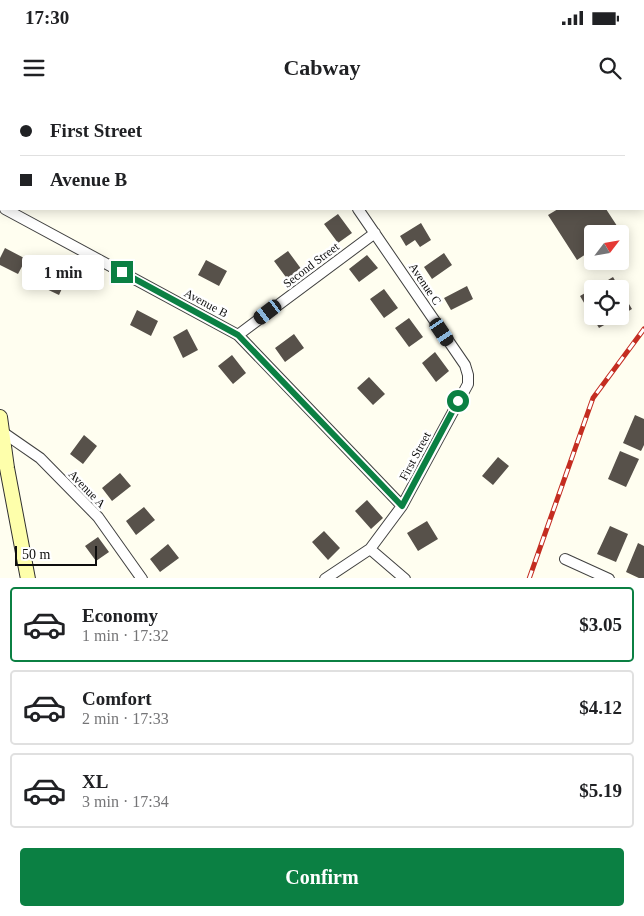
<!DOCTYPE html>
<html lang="en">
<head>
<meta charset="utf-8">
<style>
	:root { --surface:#fff; --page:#f6f6f6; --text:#202124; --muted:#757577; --line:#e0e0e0; --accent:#0b8043 }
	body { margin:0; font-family:Georgia,serif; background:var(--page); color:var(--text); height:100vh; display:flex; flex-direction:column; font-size:19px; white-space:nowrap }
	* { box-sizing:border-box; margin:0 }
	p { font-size:16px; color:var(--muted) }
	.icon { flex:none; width:28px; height:28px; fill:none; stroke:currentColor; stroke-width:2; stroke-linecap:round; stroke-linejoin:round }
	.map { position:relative; height:478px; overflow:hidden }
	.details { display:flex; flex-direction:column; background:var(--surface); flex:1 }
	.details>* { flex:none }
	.top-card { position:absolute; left:0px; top:0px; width:645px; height:110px; box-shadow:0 2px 12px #0003; display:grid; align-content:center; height:110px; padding:0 20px; background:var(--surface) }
	.needle { width:32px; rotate:59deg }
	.buttons { position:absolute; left:584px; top:125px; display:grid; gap:10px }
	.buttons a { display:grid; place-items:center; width:45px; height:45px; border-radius:5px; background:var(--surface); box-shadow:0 2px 12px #0003; font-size:25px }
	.scale { position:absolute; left:15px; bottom:12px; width:82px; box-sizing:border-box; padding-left:5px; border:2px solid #0e0e0e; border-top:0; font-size:14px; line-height:18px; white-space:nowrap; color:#0e0e0e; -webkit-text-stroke:4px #fff; paint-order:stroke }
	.end { position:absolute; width:22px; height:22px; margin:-11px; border:6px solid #0b8043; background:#fff; box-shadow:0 0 0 2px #fff }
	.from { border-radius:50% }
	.bubble { position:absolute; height:35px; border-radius:5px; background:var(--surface); box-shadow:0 2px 12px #0003; font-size:16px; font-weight:700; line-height:35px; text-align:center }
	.car { position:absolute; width:15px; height:30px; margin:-15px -8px; border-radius:6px; box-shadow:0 0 4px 1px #0007; background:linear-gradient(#222 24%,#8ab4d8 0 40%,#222 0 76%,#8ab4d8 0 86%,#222 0) }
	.top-card b { display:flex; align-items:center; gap:18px; height:48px; font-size:19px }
	.top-card b+b { border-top:1px solid var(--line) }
	.top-card i { width:12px; height:12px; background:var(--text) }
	ul { padding:9px 0 0; list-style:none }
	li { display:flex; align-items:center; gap:15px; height:75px; margin:0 10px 8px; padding:0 10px; border:2px solid var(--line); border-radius:5px }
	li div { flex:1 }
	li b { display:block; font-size:19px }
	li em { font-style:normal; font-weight:700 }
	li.on { border-color:var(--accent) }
	li>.icon { width:45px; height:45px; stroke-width:1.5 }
	.action { display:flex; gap:10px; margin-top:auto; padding:10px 20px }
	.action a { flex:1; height:58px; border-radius:5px; background:var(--accent); color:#fff; font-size:20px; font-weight:700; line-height:58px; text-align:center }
	.status { display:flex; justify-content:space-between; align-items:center; height:35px; padding:0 25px; background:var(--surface); direction:ltr }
	.status svg { height:14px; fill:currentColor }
	header { display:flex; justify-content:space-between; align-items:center; height:65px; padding:0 20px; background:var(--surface); font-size:22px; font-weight:700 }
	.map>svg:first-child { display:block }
</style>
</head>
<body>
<div class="status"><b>17:30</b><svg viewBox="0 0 49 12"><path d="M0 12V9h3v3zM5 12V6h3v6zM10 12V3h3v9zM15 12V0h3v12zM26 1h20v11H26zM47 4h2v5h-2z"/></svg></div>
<header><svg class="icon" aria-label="menu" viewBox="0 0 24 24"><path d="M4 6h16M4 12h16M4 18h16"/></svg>Cabway<svg class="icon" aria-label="search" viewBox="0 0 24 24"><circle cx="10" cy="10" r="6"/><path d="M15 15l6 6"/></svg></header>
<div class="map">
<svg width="644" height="479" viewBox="0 0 644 479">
	<rect width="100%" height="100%" fill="#fffef0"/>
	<path fill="#57514a" d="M558,109H606L621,132L619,134H592V150L577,160L548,115Z
		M338,114L352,133L338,143L324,124Z
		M421,123L431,140L420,147L415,140L406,146L400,136Z
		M5,148L26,159L18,174L0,165V158Z
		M288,151L302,170L288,180L274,161Z
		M444,153L452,165L432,179L424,167Z
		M367,155L378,168L359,182L349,169Z
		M206,160L227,171L219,186L198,175Z
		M45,170L66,180L59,195L38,185Z
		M613,177L620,189H593Z
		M467,186L473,199L451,210L444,198Z
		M384,189L398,208L384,218L370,199Z
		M592,189V216H620L599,228L580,196Z
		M620,189L632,209L620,216Z
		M137,210L158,221L151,236L130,225Z
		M409,218L423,237L409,247L395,228Z
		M187,229L198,250L183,258L173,237Z
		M294,234L304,248L285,262L275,248Z
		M435,252L449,271L436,282L422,263Z
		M232,255L246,273L233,284L218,266Z
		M369,277L385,294L373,305L357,288Z
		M635,315L644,319V345L641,351L623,343Z
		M84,335L97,346L83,364L70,354Z
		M620,351L639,359L626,387L608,379Z
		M498,357L509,366L493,385L482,376Z
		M120,373L131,386L112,401L102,388Z
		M367,400L383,418L371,429L355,411Z
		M144,407L155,420L136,435L126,421Z
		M427,421L438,439L418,451L407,433Z
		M610,426L628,434L616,462L597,454Z
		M324,431L340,448L328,460L312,442Z
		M98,437L109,452L96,461L85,446Z
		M638,443L644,446V479H641L626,472Z
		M168,444L179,458L160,472L150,459Z"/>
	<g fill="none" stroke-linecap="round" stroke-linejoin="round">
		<g stroke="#414141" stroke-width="8">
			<path id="lane" d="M448,0L449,1"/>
		</g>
		<g stroke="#414141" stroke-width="12">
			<path id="street" d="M286,0L287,1
				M5,109L238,235L402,406
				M238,235L375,133
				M1,331L40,358L98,417L142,479
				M370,449L405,479
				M565,459L609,479
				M325,479L370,449L402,406L468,284V275L465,265L358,109"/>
		</g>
		<g stroke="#303030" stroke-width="16">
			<path id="secondary" d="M0,317L7,368L28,479"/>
		</g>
		<use href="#lane" stroke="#fff" stroke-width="5"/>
		<use href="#street" stroke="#fff" stroke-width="10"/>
		<use href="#secondary" stroke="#feffab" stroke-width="14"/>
		<g stroke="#c42d21" stroke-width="5">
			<path id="rail" d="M529,479L593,298L644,229"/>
		</g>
		<use href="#rail" stroke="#fff" stroke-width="3" stroke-dasharray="9" stroke-linecap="butt"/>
	</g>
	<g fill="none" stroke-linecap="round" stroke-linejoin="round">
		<path stroke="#0b8043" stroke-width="6" d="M122,172L238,235L402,406L458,301"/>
	</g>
	<g text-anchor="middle" stroke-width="5" stroke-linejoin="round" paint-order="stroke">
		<g font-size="12" fill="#0e0e0e" stroke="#fff">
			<text transform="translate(311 165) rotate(-37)" y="4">Second Street</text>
			<text transform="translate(425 184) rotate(56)" y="4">Avenue C</text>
			<text transform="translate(206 203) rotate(28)" y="4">Avenue B</text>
			<text transform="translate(415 356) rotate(-62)" y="4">First Street</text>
			<text transform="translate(87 389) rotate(46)" y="4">Avenue A</text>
		</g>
	</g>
</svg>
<div class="buttons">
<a><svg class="needle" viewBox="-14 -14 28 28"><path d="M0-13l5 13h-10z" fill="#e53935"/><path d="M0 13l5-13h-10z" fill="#757577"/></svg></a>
<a><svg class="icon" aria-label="locate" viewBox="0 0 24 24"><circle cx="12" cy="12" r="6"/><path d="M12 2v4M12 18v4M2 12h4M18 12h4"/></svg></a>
</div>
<div class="scale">50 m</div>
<i class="end from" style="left:458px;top:301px"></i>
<i class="end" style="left:122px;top:172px"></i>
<div class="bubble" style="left:22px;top:155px;width:82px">1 min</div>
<i class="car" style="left:268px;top:212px;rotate:233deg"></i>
<i class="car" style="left:442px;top:232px;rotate:146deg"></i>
<div class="top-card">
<b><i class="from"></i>First Street</b>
<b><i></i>Avenue B</b>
</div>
</div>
<section class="details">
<ul>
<li class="on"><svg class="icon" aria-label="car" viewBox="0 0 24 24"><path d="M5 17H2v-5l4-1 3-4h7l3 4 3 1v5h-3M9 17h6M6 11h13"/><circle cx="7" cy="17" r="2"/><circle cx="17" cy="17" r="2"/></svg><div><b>Economy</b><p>1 min · 17:32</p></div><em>$3.05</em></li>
<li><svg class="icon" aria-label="car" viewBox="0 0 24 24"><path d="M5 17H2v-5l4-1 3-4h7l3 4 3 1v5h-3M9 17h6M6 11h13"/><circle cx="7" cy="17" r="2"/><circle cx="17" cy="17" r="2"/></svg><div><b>Comfort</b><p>2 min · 17:33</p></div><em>$4.12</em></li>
<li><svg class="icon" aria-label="car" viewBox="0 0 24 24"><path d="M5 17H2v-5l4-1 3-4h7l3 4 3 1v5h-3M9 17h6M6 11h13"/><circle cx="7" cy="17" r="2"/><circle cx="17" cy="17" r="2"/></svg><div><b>XL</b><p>3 min · 17:34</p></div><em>$5.19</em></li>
</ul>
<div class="action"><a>Confirm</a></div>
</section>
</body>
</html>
